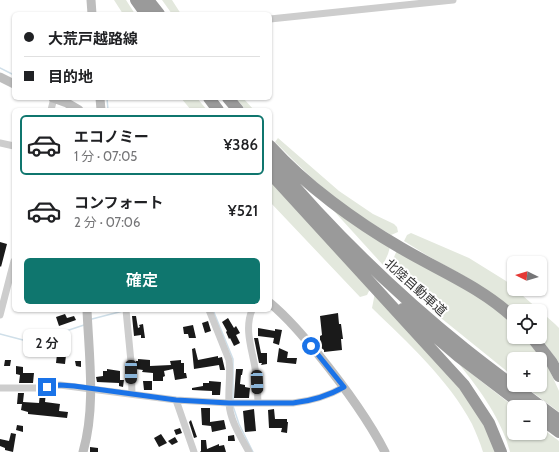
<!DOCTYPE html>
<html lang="ja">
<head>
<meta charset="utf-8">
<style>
	:root { --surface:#fff; --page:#f6f6f6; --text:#202124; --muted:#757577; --line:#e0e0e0; --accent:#0f766e }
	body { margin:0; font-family:Cabin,"Noto Sans JP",sans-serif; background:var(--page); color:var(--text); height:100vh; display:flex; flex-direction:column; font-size:15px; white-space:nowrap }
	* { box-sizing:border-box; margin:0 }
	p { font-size:13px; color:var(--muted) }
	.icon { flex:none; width:22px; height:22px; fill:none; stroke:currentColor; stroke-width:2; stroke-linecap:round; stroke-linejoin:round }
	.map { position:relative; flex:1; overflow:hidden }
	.sheet { position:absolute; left:12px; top:108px; width:260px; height:204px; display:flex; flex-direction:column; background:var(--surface); border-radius:6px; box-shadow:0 1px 3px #0004 }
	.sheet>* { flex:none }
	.hud { position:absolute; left:12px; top:12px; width:260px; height:88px; border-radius:6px; box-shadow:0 1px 3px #0004; display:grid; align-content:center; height:88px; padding:0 12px; background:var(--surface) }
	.needle { width:26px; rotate:275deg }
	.fabs { position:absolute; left:507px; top:256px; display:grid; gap:8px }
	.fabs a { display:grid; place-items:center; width:40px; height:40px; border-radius:6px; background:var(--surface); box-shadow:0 1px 3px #0004; font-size:20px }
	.end { position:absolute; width:18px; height:18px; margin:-9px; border:5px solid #1a73e8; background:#fff; box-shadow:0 0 0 2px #fff }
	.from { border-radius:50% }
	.bubble { position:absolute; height:28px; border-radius:6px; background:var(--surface); box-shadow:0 1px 3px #0004; font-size:13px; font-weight:600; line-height:28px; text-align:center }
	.car { position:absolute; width:12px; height:24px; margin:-12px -6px; border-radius:5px; box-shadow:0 0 3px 1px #0007; background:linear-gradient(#222 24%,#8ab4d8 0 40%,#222 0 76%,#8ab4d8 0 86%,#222 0) }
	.hud b { display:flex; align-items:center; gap:14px; height:38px; font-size:15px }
	.hud b+b { border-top:1px solid var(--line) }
	.hud i { width:10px; height:10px; background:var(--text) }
	ul { padding:7px 0 0; list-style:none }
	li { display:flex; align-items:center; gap:12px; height:60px; margin:0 8px 6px; padding:0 4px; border:2px solid transparent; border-radius:6px }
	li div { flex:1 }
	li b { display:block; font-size:15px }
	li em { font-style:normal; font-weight:600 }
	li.on { border-color:var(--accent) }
	li>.icon { width:36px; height:36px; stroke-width:1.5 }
	.action { display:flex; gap:8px; margin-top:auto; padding:8px 12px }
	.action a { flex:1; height:46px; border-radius:6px; background:var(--accent); color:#fff; font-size:16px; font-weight:600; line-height:46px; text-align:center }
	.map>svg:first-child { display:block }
</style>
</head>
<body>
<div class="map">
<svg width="559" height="452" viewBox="0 0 559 452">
	<rect width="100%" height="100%" fill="#fff"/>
	<path fill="#e3e8dd" d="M114,0H126L135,14H123Z
		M162,0H172L181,14H172Z
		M181,98H197L207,110H191Z
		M236,98H243L254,110H246Z
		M278,138L339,191L373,214L394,224L397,227L398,232L391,235C379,227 366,220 354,212C325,192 300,167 275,142Z
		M270,180L370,289L367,295L360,297L270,202Z
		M323,199L390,247L388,254L383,265Z
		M411,233L469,258L506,281L555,324L559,328V363L540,337V311H516L468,278L428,256L404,241L407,235Z
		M397,250C436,272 482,294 514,324V337H525L549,369L559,391V412L523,385H540V359H514V377L436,314L389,269Z
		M375,293L477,408L497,452H483C480,442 476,433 472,424C449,380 407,342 372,308Z
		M459,364L514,407V433H540V427L559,441V452H510C502,420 480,390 459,364Z"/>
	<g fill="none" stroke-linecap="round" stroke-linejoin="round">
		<path stroke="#cfdfe9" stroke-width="1.5" d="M0,68L14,75
			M107,98L108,110
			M213,310L233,359V401
			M92,319L123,311
			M0,334L23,340L48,333L51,336L84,325
			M233,406L239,424L253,452"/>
	</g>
	<path fill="#1a1a1a" d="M0,242L7,244L1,267L0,266Z
		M338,313L339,324H341L343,339H341L342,350L324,352V350L320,347V336L322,335L320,316Z
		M65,314L67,318L74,316L76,320L59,326L56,317Z
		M132,316H136L138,328L140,327L139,325L143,324L145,338H141V335L134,336Z
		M228,318L234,328L236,326L240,333L236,335L240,343L234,346L230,338L229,339L226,332L227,331L222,322Z
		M208,321L211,331L205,333L202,323Z
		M193,325L196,338H189L188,334H184L183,327Z
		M258,328L275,331V329L282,330L279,345L273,343L274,338L258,336Z
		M254,338H258L261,353H267V364L261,365L262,363H259Z
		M195,348L198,360L218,356V358L222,357L225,370H220L219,365L194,369L192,349Z
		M279,348L288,352L287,358H297L296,364L277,362Z
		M57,354L66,355L65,364L56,363Z
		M138,359L150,360V366L171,365L170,361L181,360V363H184V373H186L187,378L175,380L173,369L164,371L165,376L163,377V381H153V373L142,372L143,370L136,369V361H138Z
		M5,360H11L10,366H4Z
		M75,361H81V367L76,366Z
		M16,366L23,367V373H34L33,383H19L20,375L16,374Z
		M107,369L120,371V380H124L123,387L119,386V383L97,382L96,377L103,376V371H107Z
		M236,369H243L242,375H241L240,384L245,385V387L250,388L249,398H234Z
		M143,381H152V390H144Z
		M209,381L221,382L220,395H212V391L192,390V388L203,386V383H209Z
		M46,392L45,402L60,404L59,411L68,412L67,418L28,414V412L21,410L22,404H17L18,393H24L23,402L39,403L40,393Z
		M201,408H210V422L224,420L226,429L212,432L211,426L202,425Z
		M254,409L256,431L245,432L243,411Z
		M274,409L275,419H287V422H288L287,433L281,432L282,428H269L268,410Z
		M191,420L197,437L194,438L189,422Z
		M17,425L23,426V432L16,430Z
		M180,428L182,433L176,435L174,430Z
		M11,433L16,434L13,452L5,450V448L0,446V439L9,441Z
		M161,434L167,443L159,447L154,438Z
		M234,435L235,441H228V436Z
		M175,437L178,442L172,445L168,441Z
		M201,440H206L207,449L219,444V446L224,445L226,452H200L201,451Z
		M90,447L98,448V452H90Z"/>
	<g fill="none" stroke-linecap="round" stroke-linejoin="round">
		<path stroke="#cdcdcd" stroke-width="7" d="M270,19L453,0
			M51,110L54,98
			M0,143L14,146
			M126,310L131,362L132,394
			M209,310L229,360C231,374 228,389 229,403C230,421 241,437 249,452
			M252,310C244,329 252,349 255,368C257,380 258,391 258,403
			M0,315L14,261
			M0,388H38L60,385L176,400L229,403H293C311,401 328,396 344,387
			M176,400L194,452"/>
		<path stroke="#bdbdbd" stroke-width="9" d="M91,0L92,14
			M0,77L14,84
			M53,98L67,103L79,110
			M100,98L101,110
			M270,303C288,318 303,336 318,354C343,385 367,417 385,452
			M83,452C96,407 89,356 87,310"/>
		<path stroke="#9a9a9a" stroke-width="12" d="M136,0L146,14
			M148,0L159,14
			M209,98L218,110
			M228,98L238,110
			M270,146C305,185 356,222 401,248C440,271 481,287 514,318
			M270,158C328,227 394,292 465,349C495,373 527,396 559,420
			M270,173L464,385L489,423L501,452
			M403,309L458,356L525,407
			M532,337L552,363L559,376
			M540,418L559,432"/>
	</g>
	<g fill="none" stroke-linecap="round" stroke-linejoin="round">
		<path stroke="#1a73e8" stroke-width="5" d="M47,387L60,385L74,386L176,400L229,403H293C311,401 328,396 344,387L311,346"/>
	</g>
	<g text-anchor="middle" stroke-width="4" stroke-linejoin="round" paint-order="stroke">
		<g font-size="13" fill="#333" stroke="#fff">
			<text transform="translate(416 287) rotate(42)" y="5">北陸自動車道</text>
		</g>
	</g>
</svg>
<div class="fabs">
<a><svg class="needle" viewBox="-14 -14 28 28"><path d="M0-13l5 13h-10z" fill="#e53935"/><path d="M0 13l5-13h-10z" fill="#757577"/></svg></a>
<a><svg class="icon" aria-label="locate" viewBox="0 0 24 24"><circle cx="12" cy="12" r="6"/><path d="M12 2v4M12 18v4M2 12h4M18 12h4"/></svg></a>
<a>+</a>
<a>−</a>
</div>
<i class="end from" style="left:311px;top:346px"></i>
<i class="end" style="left:47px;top:387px"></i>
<div class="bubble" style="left:23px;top:329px;width:48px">2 分</div>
<i class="car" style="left:131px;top:372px;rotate:180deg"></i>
<i class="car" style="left:257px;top:382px;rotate:178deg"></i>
<div class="hud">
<b><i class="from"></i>大荒戸越路線</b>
<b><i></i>目的地</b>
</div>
<section class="sheet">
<ul>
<li class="on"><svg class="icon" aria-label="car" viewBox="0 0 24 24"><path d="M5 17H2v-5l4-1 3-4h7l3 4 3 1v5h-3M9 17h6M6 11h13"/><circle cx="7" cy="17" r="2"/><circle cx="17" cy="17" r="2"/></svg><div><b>エコノミー</b><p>1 分 · 07:05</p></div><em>¥386</em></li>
<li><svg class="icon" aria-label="car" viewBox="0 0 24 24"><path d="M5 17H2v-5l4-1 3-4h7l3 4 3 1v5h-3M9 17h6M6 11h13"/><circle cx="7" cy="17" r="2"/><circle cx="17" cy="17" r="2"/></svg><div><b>コンフォート</b><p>2 分 · 07:06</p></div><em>¥521</em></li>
</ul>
<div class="action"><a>確定</a></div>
</section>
</div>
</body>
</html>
